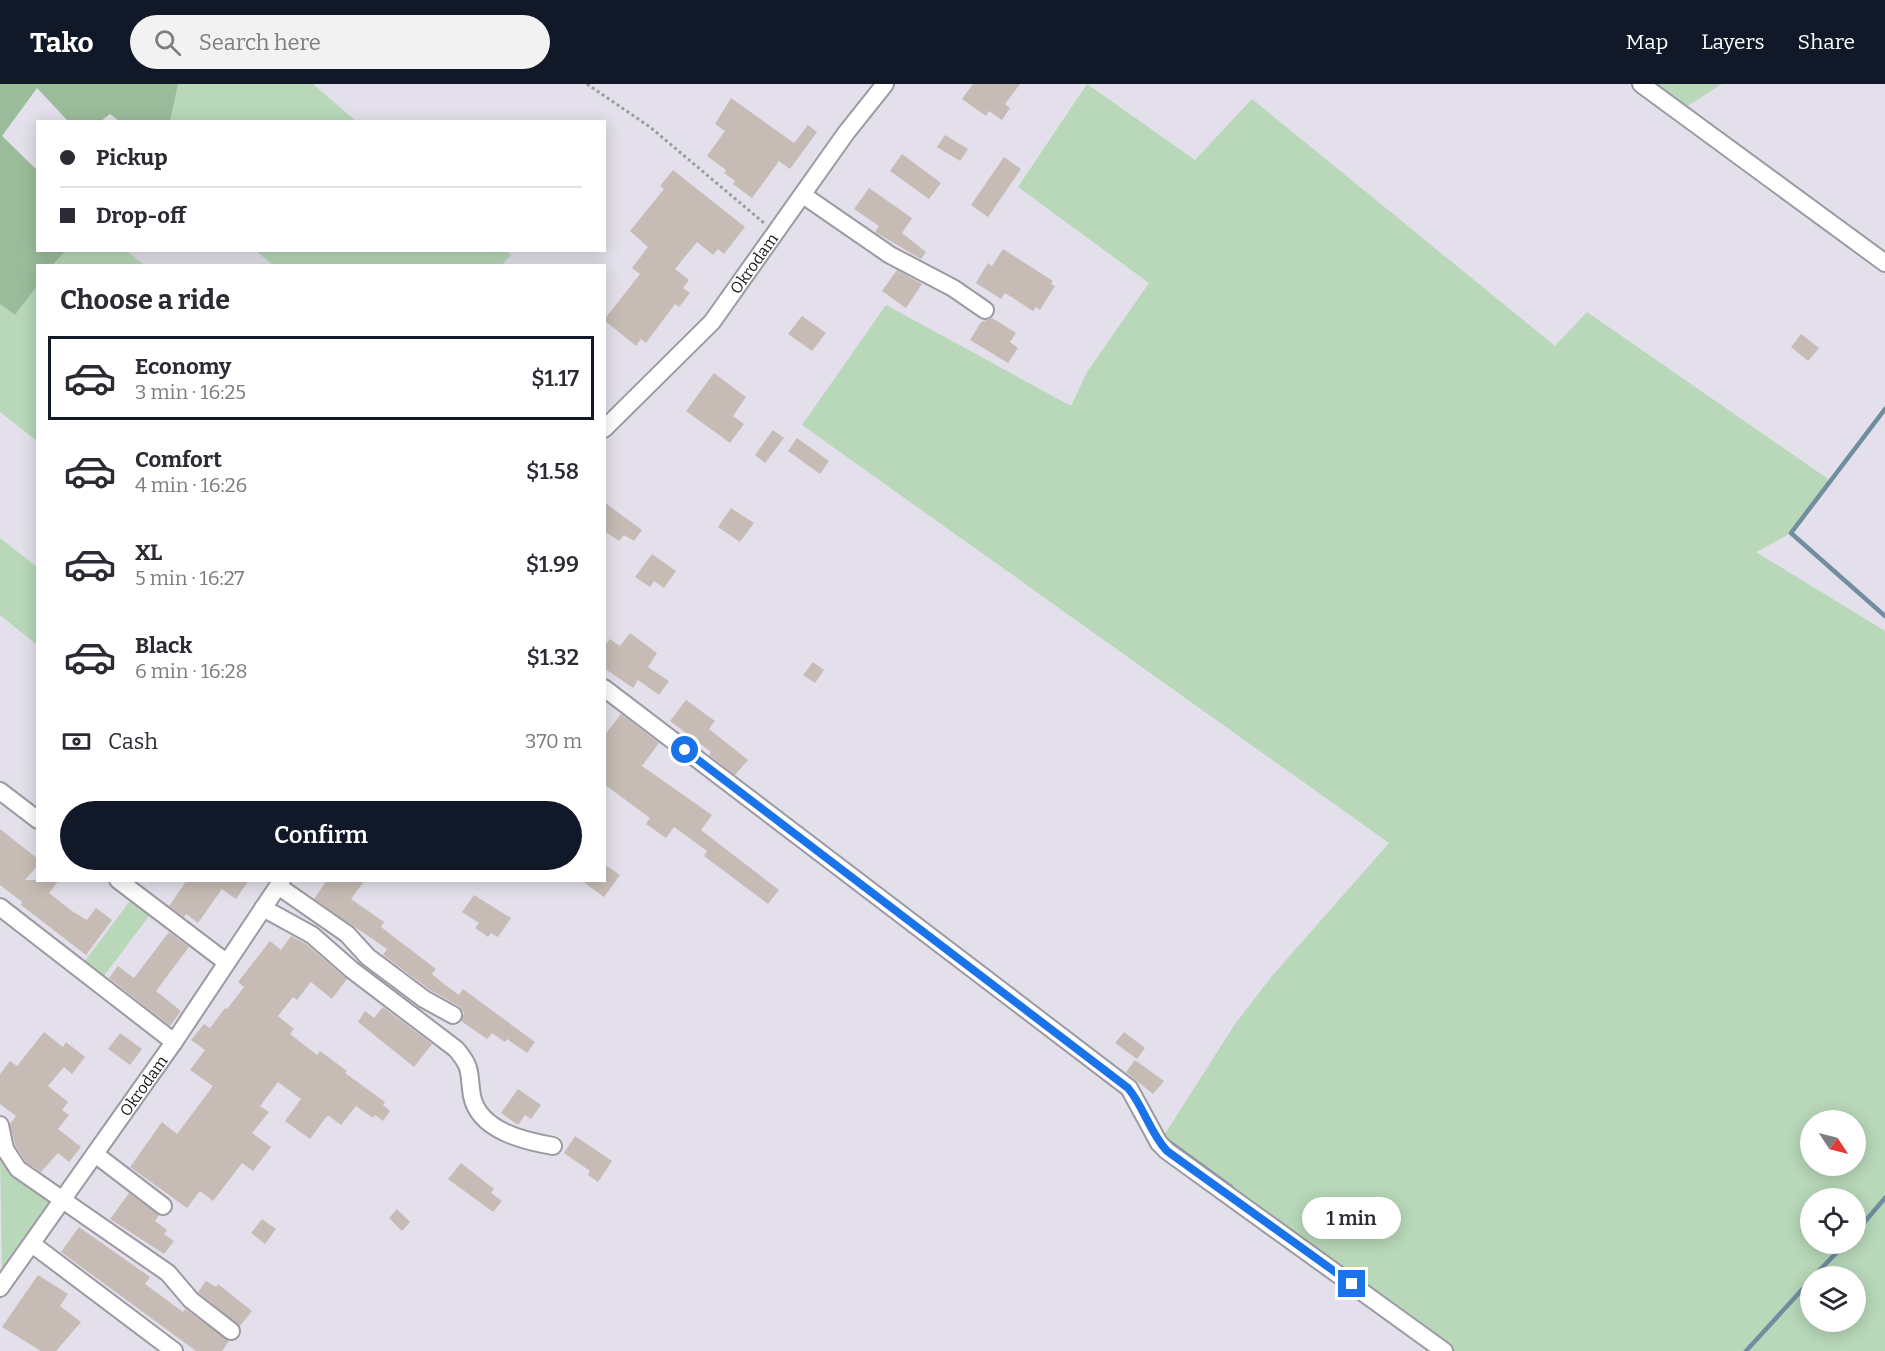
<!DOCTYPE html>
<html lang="en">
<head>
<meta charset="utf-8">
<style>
	:root { --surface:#fff; --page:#f2f2f3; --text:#2b2b33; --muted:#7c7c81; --line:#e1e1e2; --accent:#111827 }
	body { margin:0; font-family:Bitter,serif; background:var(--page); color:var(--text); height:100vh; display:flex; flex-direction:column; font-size:22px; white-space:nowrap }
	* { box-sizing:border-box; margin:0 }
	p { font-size:20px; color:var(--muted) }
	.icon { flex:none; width:33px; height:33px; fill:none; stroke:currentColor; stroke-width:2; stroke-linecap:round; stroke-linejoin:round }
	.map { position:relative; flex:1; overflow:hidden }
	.side { position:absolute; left:36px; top:180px; width:570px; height:618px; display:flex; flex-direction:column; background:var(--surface); border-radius:0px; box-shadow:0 3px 15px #0003 }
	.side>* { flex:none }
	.banner { position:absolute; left:36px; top:36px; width:570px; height:132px; border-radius:0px; box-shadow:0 3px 15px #0003; display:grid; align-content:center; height:132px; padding:0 24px; background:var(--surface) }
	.needle { width:39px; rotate:125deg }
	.buttons { position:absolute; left:1800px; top:1026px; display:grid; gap:12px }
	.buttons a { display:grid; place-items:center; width:66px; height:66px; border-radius:50%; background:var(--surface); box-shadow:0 3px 15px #0003; font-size:30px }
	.end { position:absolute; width:27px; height:27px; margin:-14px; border:8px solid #1a73e8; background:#fff; box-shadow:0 0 0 3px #fff }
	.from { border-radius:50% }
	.bubble { position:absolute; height:42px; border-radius:21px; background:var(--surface); box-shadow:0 3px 15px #0003; font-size:20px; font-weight:600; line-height:42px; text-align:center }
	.banner b { display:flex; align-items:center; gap:21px; height:57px; font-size:22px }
	.banner b+b { border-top:2px solid var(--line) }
	.banner i { width:15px; height:15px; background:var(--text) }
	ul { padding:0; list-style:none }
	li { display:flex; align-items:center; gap:18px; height:84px; margin:0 12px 9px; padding:0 12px; border:3px solid transparent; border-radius:0px }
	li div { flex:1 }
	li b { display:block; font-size:22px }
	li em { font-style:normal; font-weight:600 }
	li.current { border-color:var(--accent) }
	li>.icon { width:54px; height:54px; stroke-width:1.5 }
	h2 { padding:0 24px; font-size:27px; line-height:72px }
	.pay { display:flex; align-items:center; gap:15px; height:66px; padding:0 24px; font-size:22px }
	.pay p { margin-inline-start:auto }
	.button { display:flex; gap:12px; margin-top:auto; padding:12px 24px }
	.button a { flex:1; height:69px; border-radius:36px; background:var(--accent); color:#fff; font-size:24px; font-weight:600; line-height:69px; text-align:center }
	header { display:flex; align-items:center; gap:36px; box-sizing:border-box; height:84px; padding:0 30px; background:var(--accent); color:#fff }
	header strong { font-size:28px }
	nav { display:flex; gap:33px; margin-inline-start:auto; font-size:21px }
	.search { width:420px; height:54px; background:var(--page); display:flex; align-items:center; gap:15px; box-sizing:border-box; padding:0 21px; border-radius:33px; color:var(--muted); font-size:22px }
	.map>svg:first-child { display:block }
</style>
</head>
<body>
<header>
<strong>Tako</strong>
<div class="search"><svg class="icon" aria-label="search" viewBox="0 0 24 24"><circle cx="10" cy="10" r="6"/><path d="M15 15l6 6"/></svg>Search here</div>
<nav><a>Map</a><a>Layers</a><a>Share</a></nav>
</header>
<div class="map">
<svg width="1885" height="1267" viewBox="0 0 1885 1267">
	<rect width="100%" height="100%" fill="#e3e0eb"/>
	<path fill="#b8d8b9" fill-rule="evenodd" d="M178,0H313L356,37L170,38Z
		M1087,0L1195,76L1252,15L1555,262L1587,228L1831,397L1791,449L1756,468L1885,547V1267H1454L1163,1053L1235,940L1272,892L1389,759L802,341L886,221L1071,322L1087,288L1149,199L1018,103ZM1810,1036H1856V1082H1810ZM1810,1114H1856V1160H1810ZM1810,1192H1856V1238H1810Z
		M1649,0H1722L1683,25Z
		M65,166L127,167L144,181L53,182Z
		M506,167L511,171L502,181L274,182L256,167Z
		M37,202V357L0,328V220L15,231Z
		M0,454L37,483V561L0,531Z
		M133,813L152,828L101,896L81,882Z
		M0,1068L49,1115L51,1121L7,1186H2Z"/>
	<path fill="#9bbc9b" d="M0,0H178L170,38L119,37L110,30L101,37H68L37,4L2,52L37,86L38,166L65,167L53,181L38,182L37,202L15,231L0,220Z"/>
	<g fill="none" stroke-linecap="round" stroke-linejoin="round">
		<path stroke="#708ea0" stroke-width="4.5" d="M1885,325L1791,449L1885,532
			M1165,1055L1231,1103
			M1856,1148L1885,1114
			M1814,1192L1845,1160
			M1746,1267L1810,1197"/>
	</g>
	<path fill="#c6bcb5" d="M973,0H1020L1005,20L1010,24L1002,36L989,27L986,32L962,15Z
		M731,14L794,59L808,41L817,48L790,85L779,77L752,114L733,100L735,97L724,89L726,86L707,72L725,47L715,40Z
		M945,51L968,65L960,77L937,63Z
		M902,70L941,99L929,115L890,87Z
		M1004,73L1021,85L988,133L971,121Z
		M673,86L745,143L724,170L718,165L713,171L697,158L675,185L689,196L683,204L690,209L679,223L675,220L646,259L641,255L636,262L604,236L640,190L632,184L648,163L630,147L664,105L660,102Z
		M869,104L912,134L902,149L926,168L921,175L875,148L879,142L854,125Z
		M1003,165L1053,197L1051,200L1055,202L1040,226L1036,223L1033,227L1005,209L1001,215L976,199L988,179L992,182Z
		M897,186L922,200L906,224L882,207Z
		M802,232L826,249L812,267L788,250Z
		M992,234L1016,249L1010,258L1018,264L1008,279L970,256L981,238Z
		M1801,250L1819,264L1808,277L1791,263Z
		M714,289L746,313L733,332L744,340L730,359L686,327Z
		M773,346L784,354L765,379L755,371Z
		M797,354L829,377L820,390L788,367Z
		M604,418L642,446L634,457L624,451L619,457L604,447Z
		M731,424L754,439L740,458L718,443Z
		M652,470L676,487L664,504L654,497L650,503L635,493Z
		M630,549L657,569L648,583L669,597L659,611L638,596L633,604L604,584V562L610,555L620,562Z
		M813,578L824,586L815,599L803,591Z
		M686,616L715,637L709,645L748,676L735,691L709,671L711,668L670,637Z
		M621,630L659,659L642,682L712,731L701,746L779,806L768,820L704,772L707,767L674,743L666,754L646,740L650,734L604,700V652Z
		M0,745L38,775V781L25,796H59L49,809L72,827L87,836L96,824L112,836L86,871L21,821L22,818L0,801Z
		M604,780L620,791L604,813L581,796H604Z
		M187,796H249L236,815L222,805L198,839L186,830L184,833L169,822Z
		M327,796H365L351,815L384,838L381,843L436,885L432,890L444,900L459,911L463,905L535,958L527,969L507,955L505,958L492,949L487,955L461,937L464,929L459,922L430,906L383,871L387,865L314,815Z
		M474,811L511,834L498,853L491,849L488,853L475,844L479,839L462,828Z
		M169,848L189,863L156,907L181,927L170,942L109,894L118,882L134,894Z
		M291,852L306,860L347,895L332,915L311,898L297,916L293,913L278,932L294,945L290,950L317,971L320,967L347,987L345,989L385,1018L383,1021L390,1027L383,1037L375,1031L373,1034L356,1022L341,1041L329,1032L326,1033L310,1055L285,1037L301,1015L278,998L260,1022L269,1028L252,1049L271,1063L253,1087L242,1079L213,1117L200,1107L187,1124L130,1083L162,1038L177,1050L213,1002L190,986L205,966L191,956L204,940L210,944L225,924L227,925L244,903L238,898L270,857L281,866Z
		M383,923L432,960L414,983L358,938L365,927L374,934Z
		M44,948L63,963L66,958L85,973L72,990L64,983L48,1002L68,1018L62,1026L69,1031L58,1045L81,1063L69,1078L58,1069L41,1088L26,1078L15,1061L10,1040L16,1032L0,1020V990L10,977L17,982Z
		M1124,948L1145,964L1137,975L1115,959Z
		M120,949L142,965L130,981L108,965Z
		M1135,976L1164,997L1153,1010L1126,988Z
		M518,1005L541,1021L531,1035L525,1031L518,1041L501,1029Z
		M575,1052L612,1077L598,1098L588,1091L590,1087L564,1069Z
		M461,1079L494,1105L491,1109L502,1117L493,1128L448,1095Z
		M129,1109L159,1131L155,1137L167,1146L164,1150L174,1157L164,1170L110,1135Z
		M397,1125L410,1138L402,1147L389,1134Z
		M262,1135L276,1145L265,1160L251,1149Z
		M79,1143L150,1193L145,1200L183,1228L185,1225L229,1257L222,1267H196L61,1168Z
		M38,1191L68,1210L60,1222L81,1238L56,1267H41L2,1243Z
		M206,1197L216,1203L218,1200L252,1227L240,1242L198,1208Z"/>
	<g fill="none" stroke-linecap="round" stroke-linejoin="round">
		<g stroke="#9c99a3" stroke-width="20">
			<g id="minor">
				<path d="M1641,0L1885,179"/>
				<path d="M803,111L890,171L953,204L985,226"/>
				<path id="s1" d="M604,345L712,238L846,49L885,0"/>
				<path d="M604,604L1129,1004L1159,1059L1167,1067L1444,1267"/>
				<path d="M0,707L38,736"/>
				<path d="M118,796L226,878"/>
				<path d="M278,802L347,850L368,873L424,915L453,931"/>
				<path d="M0,823L174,958"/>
				<path d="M263,824L312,851L352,886L456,965C473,985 468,988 472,1012C479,1047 525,1057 553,1062"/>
				<path d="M0,1041L5,1065L18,1085L168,1189L191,1216L231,1247"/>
				<path d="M95,1070L163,1122"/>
				<path d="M32,1160L174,1267"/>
				<path id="s2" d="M0,1204L174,958L282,796"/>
			</g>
		</g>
		<path stroke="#9c9aa2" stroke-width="3" stroke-dasharray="3 3" stroke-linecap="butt" d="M587,0L650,43L764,139"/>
		<use href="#minor" stroke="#fff" stroke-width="16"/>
	</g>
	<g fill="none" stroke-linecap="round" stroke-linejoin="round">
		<path stroke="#1a73e8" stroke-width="8" d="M685,666L1128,1004C1144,1023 1150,1049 1167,1067L1352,1200"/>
	</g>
	<g text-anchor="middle" stroke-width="4.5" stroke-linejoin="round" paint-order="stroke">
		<g font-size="16" fill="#17161a" stroke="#e3e0eb">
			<text dy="6" stroke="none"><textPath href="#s1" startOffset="224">Okrodam</textPath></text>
			<text dy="6" stroke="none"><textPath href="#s2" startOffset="248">Okrodam</textPath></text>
		</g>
	</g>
</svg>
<div class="buttons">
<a><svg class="needle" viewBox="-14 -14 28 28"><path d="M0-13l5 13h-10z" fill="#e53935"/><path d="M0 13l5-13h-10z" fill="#7c7c81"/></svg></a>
<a><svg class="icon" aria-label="locate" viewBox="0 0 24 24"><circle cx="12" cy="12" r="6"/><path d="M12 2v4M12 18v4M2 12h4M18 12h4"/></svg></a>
<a><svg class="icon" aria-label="layers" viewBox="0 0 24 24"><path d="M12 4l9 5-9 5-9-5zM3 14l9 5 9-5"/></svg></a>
</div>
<i class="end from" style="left:685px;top:666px"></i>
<i class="end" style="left:1352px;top:1200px"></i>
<div class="bubble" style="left:1302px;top:1113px;width:99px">1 min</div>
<div class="banner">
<b><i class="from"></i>Pickup</b>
<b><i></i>Drop-off</b>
</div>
<section class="side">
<h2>Choose a ride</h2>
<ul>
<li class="current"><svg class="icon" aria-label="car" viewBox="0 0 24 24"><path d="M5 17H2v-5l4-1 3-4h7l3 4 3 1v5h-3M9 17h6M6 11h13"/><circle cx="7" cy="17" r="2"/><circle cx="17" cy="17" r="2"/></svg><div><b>Economy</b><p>3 min · 16:25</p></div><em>$1.17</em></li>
<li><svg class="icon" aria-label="car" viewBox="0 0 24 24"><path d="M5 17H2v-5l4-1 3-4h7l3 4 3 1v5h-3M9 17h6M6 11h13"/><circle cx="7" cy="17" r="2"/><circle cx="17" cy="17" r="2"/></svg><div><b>Comfort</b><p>4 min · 16:26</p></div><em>$1.58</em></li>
<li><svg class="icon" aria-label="car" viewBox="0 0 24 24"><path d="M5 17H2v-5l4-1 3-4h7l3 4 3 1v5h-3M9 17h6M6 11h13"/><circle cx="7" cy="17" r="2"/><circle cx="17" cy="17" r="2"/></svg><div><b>XL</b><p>5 min · 16:27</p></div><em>$1.99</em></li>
<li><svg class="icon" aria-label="car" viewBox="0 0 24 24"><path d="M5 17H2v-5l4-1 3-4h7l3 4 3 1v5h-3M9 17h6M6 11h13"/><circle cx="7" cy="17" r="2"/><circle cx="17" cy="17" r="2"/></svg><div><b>Black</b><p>6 min · 16:28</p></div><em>$1.32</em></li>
</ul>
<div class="pay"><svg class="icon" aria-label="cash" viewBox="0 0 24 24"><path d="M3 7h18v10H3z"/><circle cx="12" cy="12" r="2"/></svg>Cash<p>370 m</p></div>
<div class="button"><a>Confirm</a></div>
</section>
</div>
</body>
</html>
